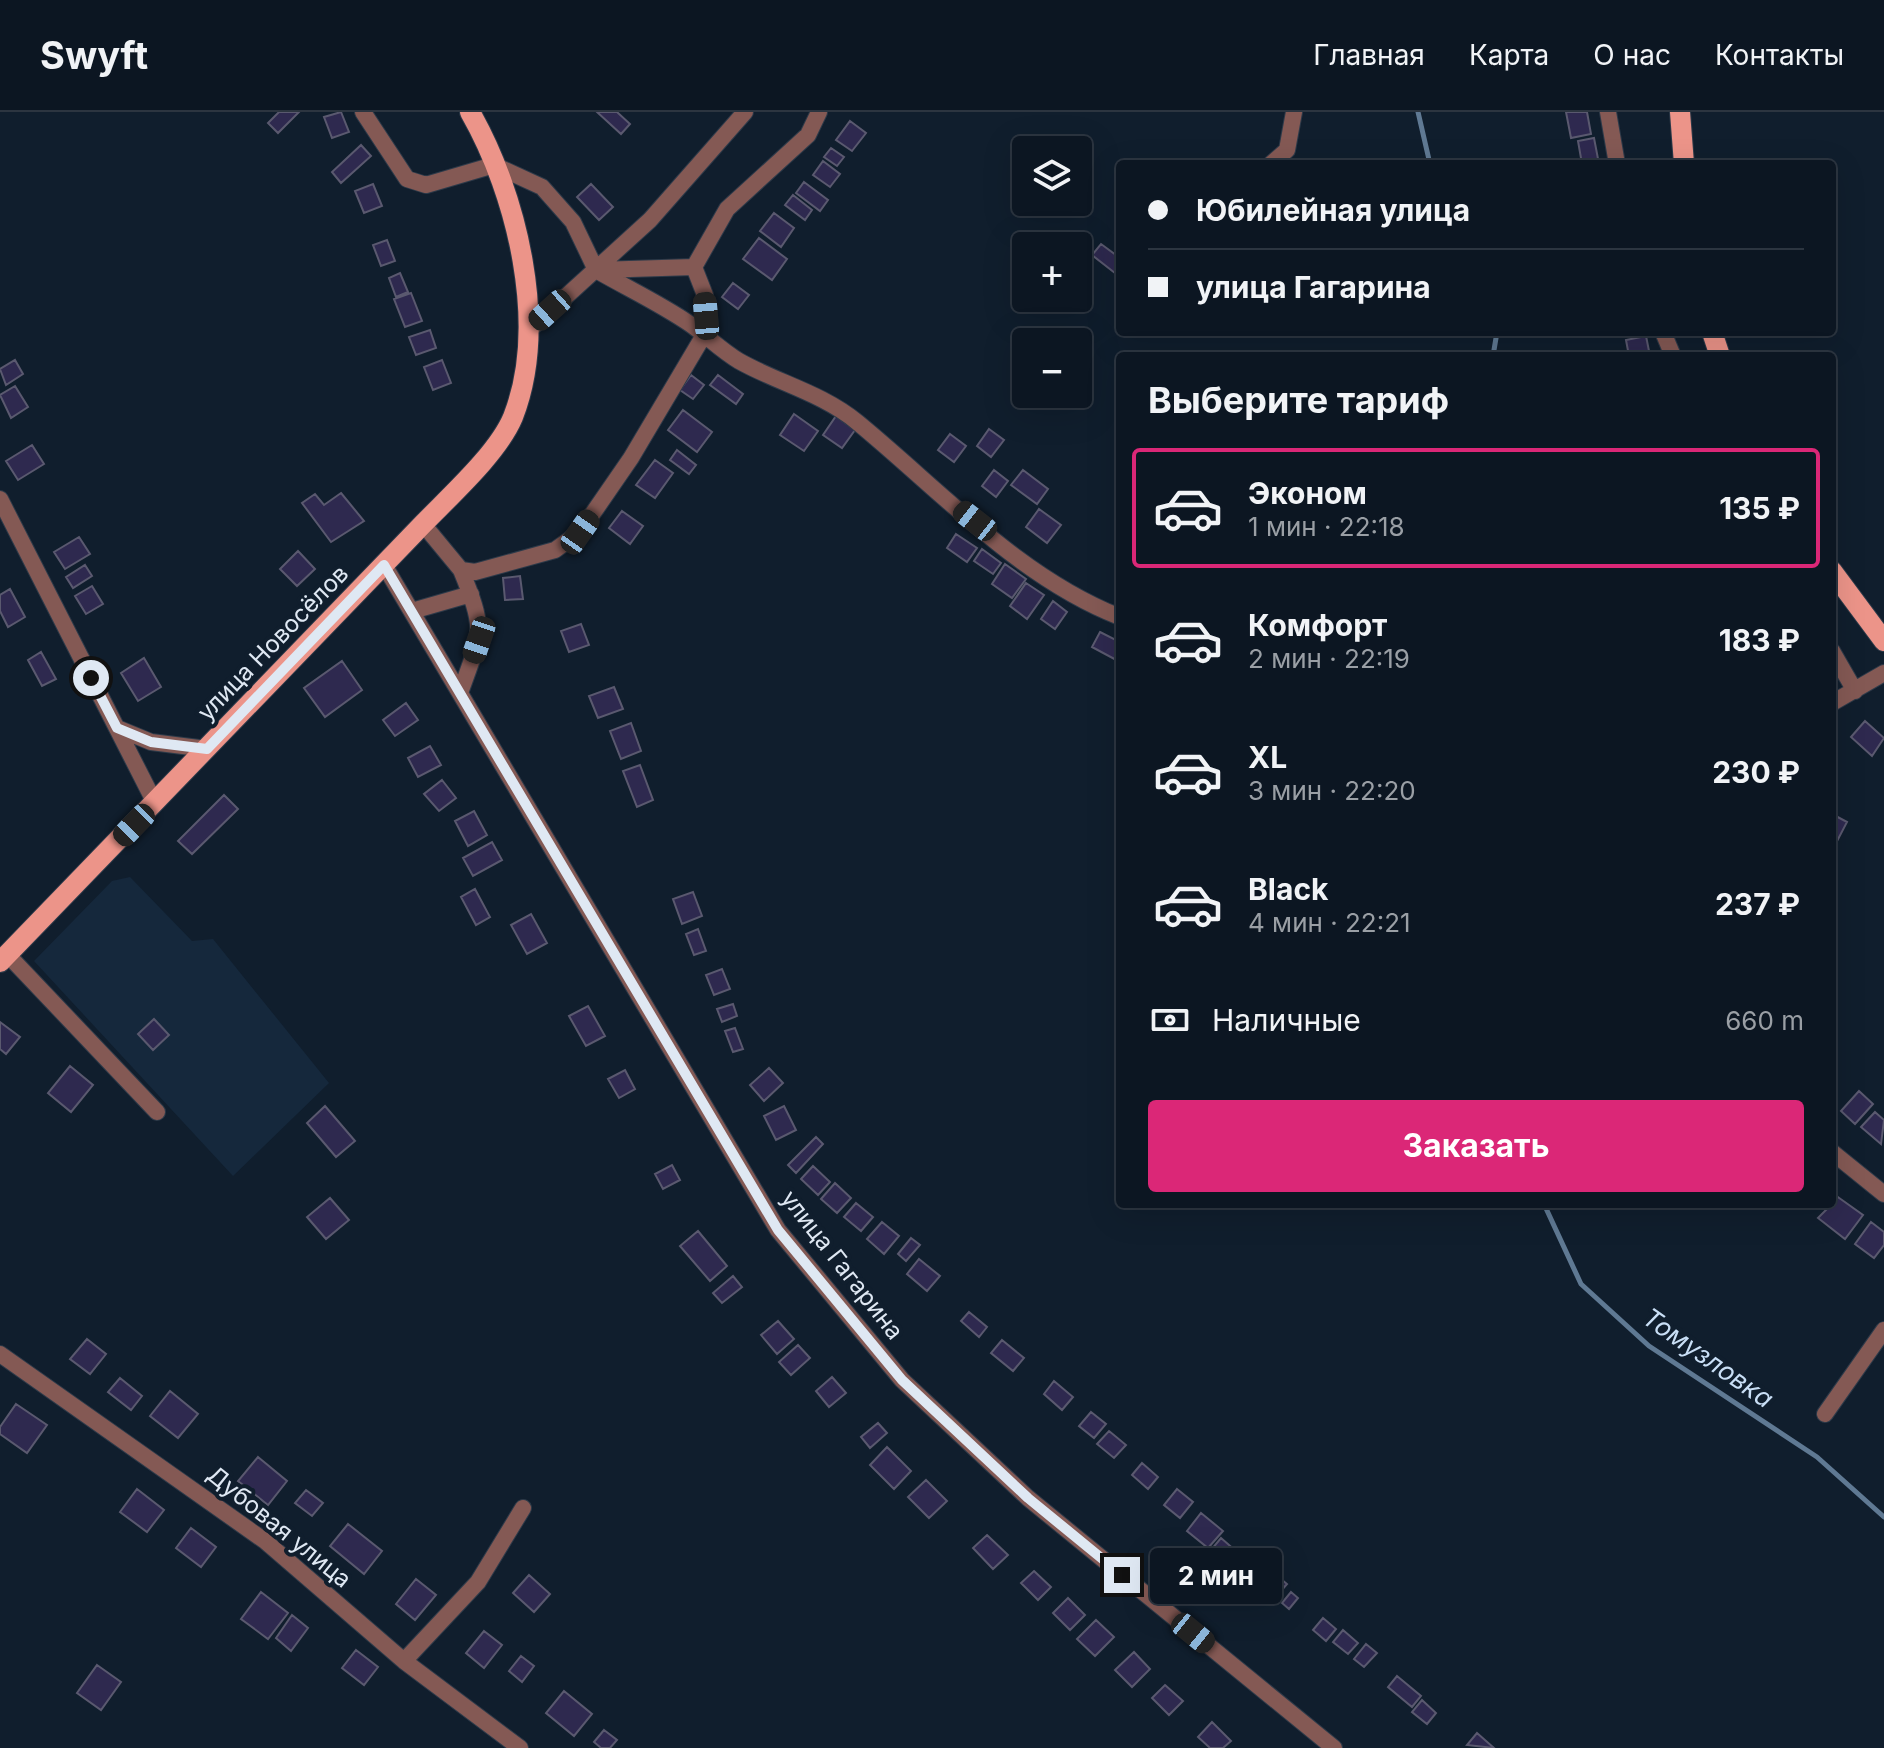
<!DOCTYPE html>
<html lang="ru">
<head>
<meta charset="utf-8">
<style>
	:root { --surface:#0c1622; --page:#1a232f; --text:#f1f3f6; --muted:#9a9fa5; --line:#2c3540; --accent:#db2777 }
	body { margin:0; font-family:Inter,sans-serif; background:var(--page); color:var(--text); height:100vh; display:flex; flex-direction:column; font-size:30px; white-space:nowrap }
	* { box-sizing:border-box; margin:0 }
	p { font-size:26px; color:var(--muted) }
	.icon { flex:none; width:44px; height:44px; fill:none; stroke:currentColor; stroke-width:2; stroke-linecap:round; stroke-linejoin:round }
	.map { position:relative; flex:1; overflow:hidden }
	.details { position:absolute; left:1116px; top:240px; width:720px; height:856px; display:flex; flex-direction:column; background:var(--surface); border-radius:8px; box-shadow:0 8px 32px #0002,0 0 0 2px var(--line) }
	.details>* { flex:none }
	.guide { position:absolute; left:1116px; top:48px; width:720px; height:176px; border-radius:8px; box-shadow:0 8px 32px #0002,0 0 0 2px var(--line); display:grid; align-content:center; height:176px; padding:0 32px; background:var(--surface) }
	.tools { position:absolute; left:1012px; top:24px; display:grid; gap:16px }
	.tools a { display:grid; place-items:center; width:80px; height:80px; border-radius:8px; background:var(--surface); box-shadow:0 8px 32px #0002,0 0 0 2px var(--line); font-size:40px }
	.end { position:absolute; width:36px; height:36px; margin:-18px; border:10px solid #dfe8f3; background:#111; box-shadow:0 0 0 4px #111 }
	.from { border-radius:50% }
	.bubble { position:absolute; height:56px; border-radius:8px; background:var(--surface); box-shadow:0 8px 32px #0002,0 0 0 2px var(--line); font-size:26px; font-weight:700; line-height:56px; text-align:center }
	.car { position:absolute; width:24px; height:48px; margin:-24px -12px; border-radius:10px; box-shadow:0 0 6px 2px #0007; background:linear-gradient(#222 24%,#8ab4d8 0 40%,#222 0 76%,#8ab4d8 0 86%,#222 0) }
	.guide b { display:flex; align-items:center; gap:28px; height:76px; font-size:30px }
	.guide b+b { border-top:2px solid var(--line) }
	.guide i { width:20px; height:20px; background:var(--text) }
	ul { padding:0; list-style:none }
	li { display:flex; align-items:center; gap:24px; height:120px; margin:0 16px 12px; padding:0 16px; border:4px solid transparent; border-radius:8px }
	li div { flex:1 }
	li b { display:block; font-size:30px }
	li em { font-style:normal; font-weight:700 }
	li.current { border-color:var(--accent) }
	li>.icon { width:72px; height:72px; stroke-width:1.5 }
	h2 { padding:0 32px; font-size:36px; line-height:96px }
	.pay { display:flex; align-items:center; gap:20px; height:88px; padding:0 32px; font-size:30px }
	.pay p { margin-inline-start:auto }
	.cta { display:flex; gap:16px; margin-top:auto; padding:16px 32px }
	.cta a { flex:1; height:92px; border-radius:8px; background:var(--accent); color:#fff; font-size:32px; font-weight:700; line-height:92px; text-align:center }
	header { display:flex; align-items:center; gap:48px; box-sizing:border-box; height:112px; padding:0 40px; background:var(--surface); border-bottom:2px solid var(--line) }
	header strong { font-size:38px }
	nav { display:flex; gap:44px; margin-inline-start:auto; font-size:28px }
	.map>svg:first-child { display:block }
</style>
</head>
<body>
<header>
<strong>Swyft</strong>
<nav><a>Главная</a><a>Карта</a><a>О нас</a><a>Контакты</a></nav>
</header>
<div class="map">
<svg width="1884" height="1636" viewBox="0 0 1884 1636">
	<rect width="100%" height="100%" fill="#101e2d"/>
	<path fill="#15283c" d="M130,765L192,829L213,827L329,971L233,1064L34,849L112,769Z"/>
	<g fill="none" stroke-linecap="round" stroke-linejoin="round">
		<path stroke="#5f7993" stroke-width="5" d="M1418,0L1430,52
			M1493,244L1497,220
			M1544,1092L1581,1172L1649,1234L1817,1345L1884,1405"/>
	</g>
	<path fill="#2e294f" stroke="#5a596f" stroke-width="2" d="M279,0H299L278,21L268,11Z
		M341,0L349,20L332,26L324,5Z
		M597,0H617L630,12L621,22Z
		M1566,0H1587L1591,22L1571,26Z
		M850,9L866,21L852,39L836,28Z
		M1594,26L1599,52H1582L1578,29Z
		M361,33L371,44L341,71L332,60Z
		M831,36L844,45L837,54L824,45Z
		M823,49L840,62L830,75L813,63Z
		M804,70L828,88L820,99L796,81Z
		M373,72L382,94L364,101L355,79Z
		M591,72L613,95L599,108L577,85Z
		M793,83L812,98L805,108L785,93Z
		M774,101L794,116L781,135L760,119Z
		M759,126L787,147L772,168L743,147Z
		M387,128L395,149L381,154L373,133Z
		M1101,132L1120,146V165L1092,143Z
		M400,161L408,180L396,185L389,166Z
		M733,171L749,183L738,197L722,185Z
		M411,181L422,209L405,215L394,187Z
		M430,218L436,236L416,243L409,225Z
		M1646,224L1650,244H1629L1626,228Z
		M15,248L23,262L6,273L0,257Z
		M442,248L451,271L433,278L424,255Z
		M691,263L704,273L693,287L680,278Z
		M718,263L743,282L736,292L710,273Z
		M15,274L28,295L11,306L0,283Z
		M683,298L712,320L697,340L668,318Z
		M794,302L818,319L804,339L780,323Z
		M836,304L855,318L842,336L823,323Z
		M989,317L1004,328L991,345L977,334Z
		M950,322L966,334L954,350L938,338Z
		M32,333L44,352L18,368L6,349Z
		M677,338L696,353L689,362L670,348Z
		M655,348L673,361L655,386L636,373Z
		M994,358L1008,369L996,385L982,374Z
		M1023,358L1048,377L1037,392L1011,373Z
		M341,381L364,409L331,430L302,391L315,382L324,393Z
		M1039,397L1061,413L1047,431L1026,415Z
		M622,399L643,414L630,432L609,416Z
		M956,422L977,436L967,450L947,436Z
		M79,425L90,442L65,457L54,440Z
		M982,437L1001,451L993,462L974,449Z
		M298,439L315,457L297,474L280,457Z
		M1005,452L1026,467L1012,486L992,472Z
		M85,453L92,464L73,476L66,465Z
		M520,464L523,487L505,488L503,466Z
		M1026,471L1044,483L1027,507L1010,494Z
		M92,474L103,492L86,502L75,484Z
		M10,477L25,505L8,515L0,499V483Z
		M1053,489L1067,500L1055,517L1041,507Z
		M581,512L589,533L569,540L561,519Z
		M1100,520L1120,530V550L1092,535Z
		M41,540L56,567L42,574L28,548Z
		M144,546L161,575L138,589L121,561Z
		M342,549L362,578L325,605L304,576Z
		M614,575L623,597L598,606L589,584Z
		M406,591L418,608L395,624L383,608Z
		M1865,609L1884,626L1872,644L1851,625Z
		M631,611L641,639L621,647L610,619Z
		M430,634L441,653L418,665L408,646Z
		M640,653L653,688L637,695L623,659Z
		M442,668L456,686L439,699L424,682Z
		M224,683L238,697L192,742L178,729Z
		M474,699L487,723L468,734L455,709Z
		M1832,702L1847,710L1834,735L1832,734Z
		M492,730L502,748L473,764L463,746Z
		M475,777L490,805L476,813L461,785Z
		M693,780L702,804L682,812L673,787Z
		M531,802L547,831L527,842L511,813Z
		M698,817L706,839L694,843L686,822Z
		M722,857L730,877L714,883L706,863Z
		M733,892L737,904L722,910L717,897Z
		M588,894L605,924L586,934L569,904Z
		M154,907L169,923L153,938L138,922Z
		M0,910L20,925L6,942L0,937Z
		M735,916L743,937L733,940L725,919Z
		M70,954L93,973L71,1000L48,981Z
		M769,956L783,971L764,989L750,973Z
		M625,958L635,977L619,986L608,967Z
		M1859,979L1873,992L1855,1012L1841,999Z
		M325,994L355,1029L336,1045L307,1011Z
		M784,994L796,1018L776,1028L764,1004Z
		M1875,1000L1884,1008L1881,1032L1861,1015Z
		M816,1025L823,1032L796,1061L788,1053Z
		M672,1053L680,1068L663,1077L655,1062Z
		M813,1054L830,1070L818,1083L801,1067Z
		M835,1071L851,1086L837,1101L821,1087Z
		M1835,1083L1863,1103L1845,1127L1818,1106L1832,1092Z
		M330,1086L349,1108L326,1127L307,1105Z
		M856,1091L873,1105L861,1119L844,1105Z
		M882,1110L899,1124L884,1142L867,1127Z
		M1871,1110L1884,1120V1133L1874,1146L1855,1132Z
		M698,1119L727,1154L710,1169L680,1134Z
		M911,1126L920,1133L906,1149L898,1142Z
		M919,1147L940,1164L927,1179L907,1162Z
		M733,1164L742,1175L722,1191L713,1181Z
		M969,1200L987,1215L979,1225L961,1209Z
		M778,1209L794,1227L777,1242L761,1223Z
		M87,1227L106,1242L90,1262L70,1247Z
		M1002,1228L1024,1246L1013,1259L991,1241Z
		M798,1233L810,1246L791,1263L779,1250Z
		M832,1265L846,1281L829,1295L816,1279Z
		M120,1266L142,1284L131,1298L108,1280Z
		M1054,1269L1073,1285L1062,1298L1044,1282Z
		M170,1279L198,1302L178,1326L150,1304Z
		M16,1292L47,1313L27,1341L0,1322V1315Z
		M1091,1300L1106,1312L1094,1326L1079,1314Z
		M878,1311L887,1321L870,1336L861,1325Z
		M1109,1319L1126,1333L1114,1346L1097,1332Z
		M887,1335L911,1359L894,1377L870,1353Z
		M258,1345L287,1369L268,1393L238,1369Z
		M1142,1351L1158,1365L1148,1377L1132,1363Z
		M926,1368L947,1389L929,1406L908,1385Z
		M137,1377L164,1398L147,1420L120,1400Z
		M1177,1377L1193,1390L1180,1406L1164,1393Z
		M306,1378L323,1391L312,1404L295,1391Z
		M1201,1401L1223,1419L1208,1436L1187,1419Z
		M348,1412L382,1439L364,1462L330,1434Z
		M191,1416L216,1435L201,1455L176,1436Z
		M987,1423L1008,1443L993,1457L973,1436Z
		M1221,1426L1236,1439L1227,1450L1211,1438Z
		M1247,1445L1263,1458L1254,1470L1237,1456Z
		M1034,1459L1051,1475L1038,1488L1021,1471Z
		M1275,1462L1287,1472L1274,1487L1262,1477Z
		M529,1463L550,1482L534,1500L513,1481Z
		M416,1467L436,1483L415,1508L396,1492Z
		M261,1480L288,1501L268,1527L241,1507Z
		M1291,1480L1298,1486L1289,1497L1282,1491Z
		M1068,1486L1085,1503L1070,1518L1053,1501Z
		M292,1503L308,1516L291,1539L276,1526Z
		M1323,1506L1336,1517L1326,1529L1313,1518Z
		M1096,1508L1114,1525L1095,1544L1077,1527Z
		M1343,1518L1358,1531L1348,1542L1333,1530Z
		M484,1519L502,1533L484,1556L466,1541Z
		M1366,1532L1377,1541L1364,1555L1354,1547Z
		M356,1538L378,1555L364,1573L342,1556Z
		M1134,1540L1150,1557L1132,1575L1115,1558Z
		M521,1544L534,1554L522,1570L509,1559Z
		M97,1553L121,1570L101,1598L77,1581Z
		M1397,1564L1421,1584L1412,1595L1388,1575Z
		M1165,1573L1183,1589L1169,1603L1152,1586Z
		M564,1579L592,1602L574,1624L546,1601Z
		M1422,1588L1436,1601L1427,1612L1412,1600Z
		M1212,1610L1231,1629L1223,1636H1210L1198,1625Z
		M604,1618L617,1628L610,1636H601L594,1630Z
		M1477,1621L1494,1636L1467,1633Z"/>
	<g fill="none" stroke-linecap="round" stroke-linejoin="round">
		<g stroke="#2d3a49" stroke-width="18">
			<path id="minor" d="M363,0L407,67L426,73L494,53L542,75L573,110L596,158
				M1608,0L1617,52
				M1271,52L1287,38L1294,0
				M596,158C627,176 661,192 690,212C707,224 722,239 739,249C778,271 822,281 857,310C940,378 1018,465 1120,505
				M597,158L694,155L727,97L808,23L819,0
				M528,219L650,108L745,0
				M1663,220L1673,244
				M0,387L155,691
				M423,412L461,458L475,460L555,438L580,420L631,346L704,223L705,183L694,155
				M384,453L778,1118L902,1268L1028,1386L1334,1636
				M412,499L471,482
				M1832,539L1855,579
				M460,581C482,520 486,519 461,458
				M1832,591L1884,561
				M117,616L151,630L207,637
				M7,842L157,1000
				M1832,1040L1884,1082
				M0,1242L265,1429L404,1549L520,1636
				M1825,1302L1884,1218
				M404,1549L478,1470L523,1396"/>
		</g>
		<g stroke="#2d3a49" stroke-width="22">
			<path id="major" d="M1680,0L1684,52
				M1712,220L1720,244
				M1832,459L1884,529
				M0,850L423,412C451,383 498,341 513,305C549,213 517,82 470,0"/>
		</g>
		<use href="#minor" stroke="#845954" stroke-width="16"/>
		<use href="#major" stroke="#ec9489" stroke-width="20"/>
	</g>
	<g fill="none" stroke-linecap="round" stroke-linejoin="round">
		<path stroke="#dfe8f3" stroke-width="10" d="M91,566L117,616L151,630L207,637L384,453L778,1118L902,1268L1028,1386L1122,1463"/>
	</g>
	<g text-anchor="middle" stroke-width="8" stroke-linejoin="round" paint-order="stroke">
		<g font-size="24" fill="#dfe8f3" stroke="#101e2d">
			<text transform="translate(273 531) rotate(-46)" y="8">улица Новосёлов</text>
			<text transform="translate(842 1153) rotate(52)" y="8">улица Гагарина</text>
			<text transform="translate(279 1415) rotate(39)" y="8">Дубовая улица</text>
		</g>
		<g font-size="26" font-style="italic" fill="#c9dff6" stroke="#101e2d">
			<text transform="translate(1708 1246) rotate(35)" y="9">Томузловка</text>
		</g>
	</g>
</svg>
<div class="tools">
<a><svg class="icon" aria-label="layers" viewBox="0 0 24 24"><path d="M12 4l9 5-9 5-9-5zM3 14l9 5 9-5"/></svg></a>
<a>+</a>
<a>−</a>
</div>
<i class="end from" style="left:91px;top:566px"></i>
<i class="end" style="left:1122px;top:1463px"></i>
<div class="bubble" style="left:1150px;top:1436px;width:132px">2 мин</div>
<i class="car" style="left:550px;top:198px;rotate:228deg"></i>
<i class="car" style="left:706px;top:204px;rotate:355deg"></i>
<i class="car" style="left:975px;top:409px;rotate:308deg"></i>
<i class="car" style="left:580px;top:420px;rotate:35deg"></i>
<i class="car" style="left:479px;top:528px;rotate:199deg"></i>
<i class="car" style="left:134px;top:713px;rotate:224deg"></i>
<i class="car" style="left:1193px;top:1521px;rotate:129deg"></i>
<div class="guide">
<b><i class="from"></i>Юбилейная улица</b>
<b><i></i>улица Гагарина</b>
</div>
<section class="details">
<h2>Выберите тариф</h2>
<ul>
<li class="current"><svg class="icon" aria-label="car" viewBox="0 0 24 24"><path d="M5 17H2v-5l4-1 3-4h7l3 4 3 1v5h-3M9 17h6M6 11h13"/><circle cx="7" cy="17" r="2"/><circle cx="17" cy="17" r="2"/></svg><div><b>Эконом</b><p>1 мин · 22:18</p></div><em>135 ₽</em></li>
<li><svg class="icon" aria-label="car" viewBox="0 0 24 24"><path d="M5 17H2v-5l4-1 3-4h7l3 4 3 1v5h-3M9 17h6M6 11h13"/><circle cx="7" cy="17" r="2"/><circle cx="17" cy="17" r="2"/></svg><div><b>Комфорт</b><p>2 мин · 22:19</p></div><em>183 ₽</em></li>
<li><svg class="icon" aria-label="car" viewBox="0 0 24 24"><path d="M5 17H2v-5l4-1 3-4h7l3 4 3 1v5h-3M9 17h6M6 11h13"/><circle cx="7" cy="17" r="2"/><circle cx="17" cy="17" r="2"/></svg><div><b>XL</b><p>3 мин · 22:20</p></div><em>230 ₽</em></li>
<li><svg class="icon" aria-label="car" viewBox="0 0 24 24"><path d="M5 17H2v-5l4-1 3-4h7l3 4 3 1v5h-3M9 17h6M6 11h13"/><circle cx="7" cy="17" r="2"/><circle cx="17" cy="17" r="2"/></svg><div><b>Black</b><p>4 мин · 22:21</p></div><em>237 ₽</em></li>
</ul>
<div class="pay"><svg class="icon" aria-label="cash" viewBox="0 0 24 24"><path d="M3 7h18v10H3z"/><circle cx="12" cy="12" r="2"/></svg>Наличные<p>660 m</p></div>
<div class="cta"><a>Заказать</a></div>
</section>
</div>
</body>
</html>
